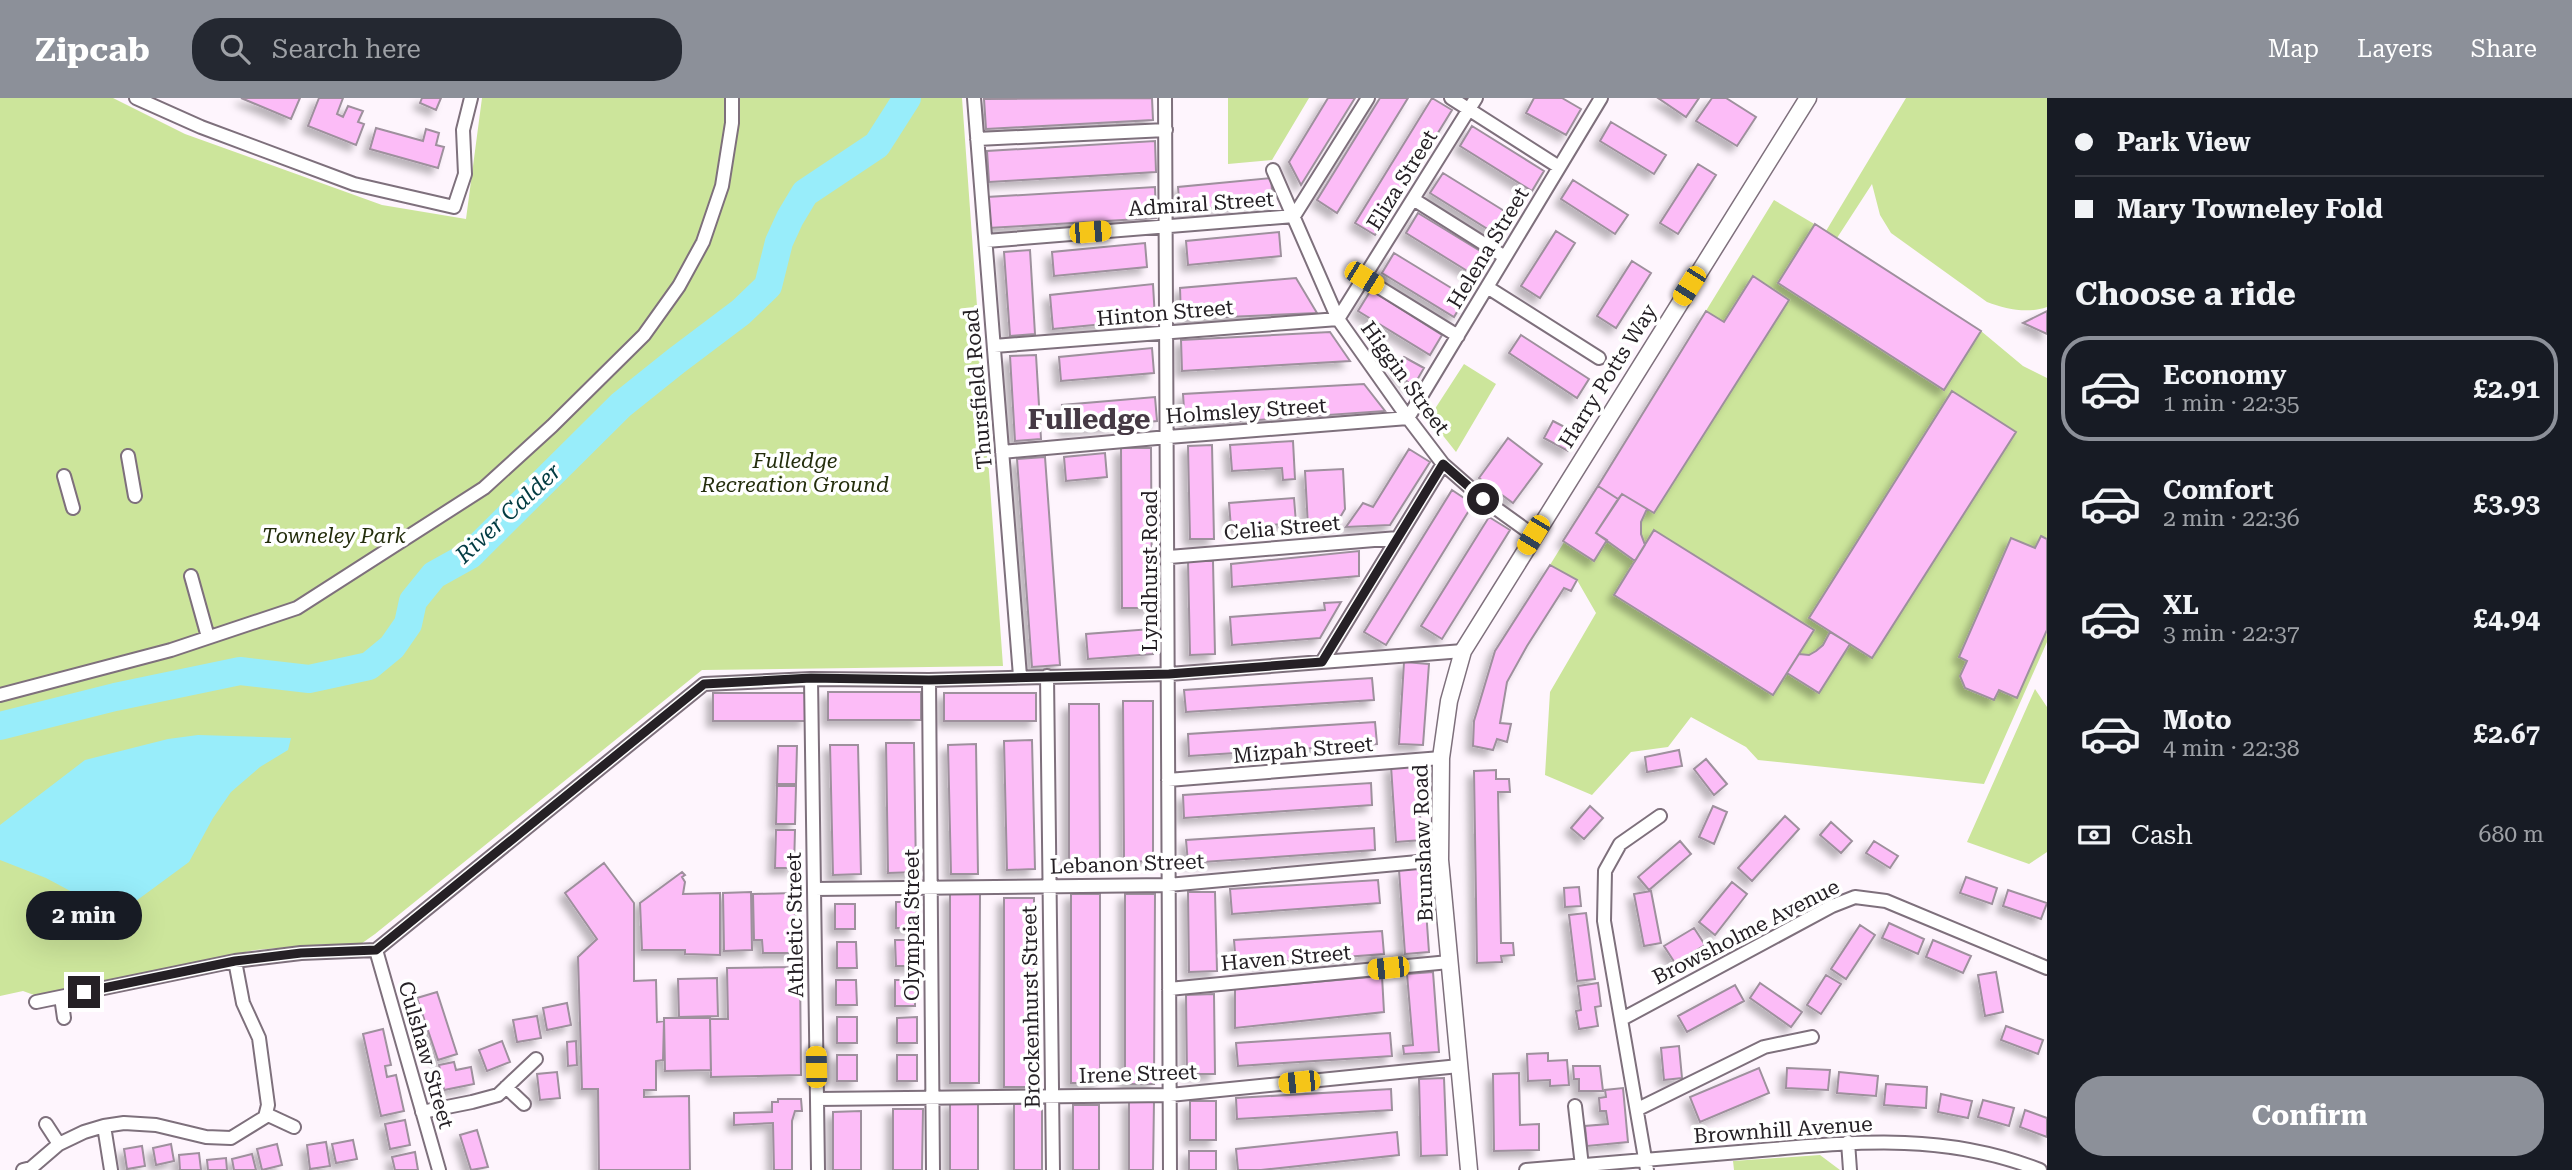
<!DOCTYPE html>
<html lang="en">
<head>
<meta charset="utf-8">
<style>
	:root { --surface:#171b24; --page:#242831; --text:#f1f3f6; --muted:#9ea1a6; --line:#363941; --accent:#8c9099 }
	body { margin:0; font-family:"Roboto Serif",serif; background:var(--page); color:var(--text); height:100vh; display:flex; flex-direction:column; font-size:26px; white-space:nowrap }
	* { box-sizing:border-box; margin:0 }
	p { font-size:23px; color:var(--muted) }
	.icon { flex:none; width:38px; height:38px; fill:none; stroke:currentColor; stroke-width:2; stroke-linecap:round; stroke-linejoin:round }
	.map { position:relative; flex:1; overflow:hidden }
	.drawer { display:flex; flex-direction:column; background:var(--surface); width:525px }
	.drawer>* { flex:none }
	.banner { display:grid; align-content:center; height:154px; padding:0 28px; background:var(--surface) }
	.end { position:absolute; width:32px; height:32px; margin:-16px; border:9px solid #252025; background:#fff; box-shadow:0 0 0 4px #fff }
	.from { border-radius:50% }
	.bubble { position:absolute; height:49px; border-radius:24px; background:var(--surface); box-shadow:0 7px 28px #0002; font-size:23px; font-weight:700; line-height:49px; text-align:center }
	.car { position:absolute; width:21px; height:42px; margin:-21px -10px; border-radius:9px; box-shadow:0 0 5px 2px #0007; background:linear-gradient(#f5c518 24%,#345 0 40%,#f5c518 0 76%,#345 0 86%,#f5c518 0) }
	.banner b { display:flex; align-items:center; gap:24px; height:66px; font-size:26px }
	.banner b+b { border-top:2px solid var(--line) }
	.banner i { width:18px; height:18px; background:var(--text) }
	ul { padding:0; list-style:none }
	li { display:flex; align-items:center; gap:21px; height:105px; margin:0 14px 10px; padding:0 14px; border:4px solid transparent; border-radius:28px }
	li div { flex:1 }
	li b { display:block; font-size:26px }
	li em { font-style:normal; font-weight:700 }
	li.on { border-color:var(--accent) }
	li>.icon { width:63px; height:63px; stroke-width:1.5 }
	h2 { padding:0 28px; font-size:32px; line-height:84px }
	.pay { display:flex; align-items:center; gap:18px; height:77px; padding:0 28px; font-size:26px }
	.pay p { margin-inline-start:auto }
	.primary-button { display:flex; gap:14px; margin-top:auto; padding:14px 28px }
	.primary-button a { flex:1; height:80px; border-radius:28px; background:var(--accent); color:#fff; font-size:28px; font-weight:700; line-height:80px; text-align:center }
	header { display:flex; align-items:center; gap:42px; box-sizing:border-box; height:98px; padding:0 35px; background:var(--accent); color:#fff }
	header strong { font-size:33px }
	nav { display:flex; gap:38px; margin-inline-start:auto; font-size:24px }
	.search { width:490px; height:63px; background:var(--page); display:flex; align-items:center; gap:18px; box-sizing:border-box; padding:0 24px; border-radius:28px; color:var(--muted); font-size:26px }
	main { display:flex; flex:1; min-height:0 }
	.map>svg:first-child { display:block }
</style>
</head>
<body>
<header>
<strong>Zipcab</strong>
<div class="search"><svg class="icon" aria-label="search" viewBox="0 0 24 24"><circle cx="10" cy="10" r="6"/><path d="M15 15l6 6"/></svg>Search here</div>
<nav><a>Map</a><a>Layers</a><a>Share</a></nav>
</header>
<main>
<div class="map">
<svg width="2047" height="1072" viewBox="0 0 2047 1072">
	<defs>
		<filter id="shadow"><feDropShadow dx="-6" dy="6" stdDeviation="3.5" flood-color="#0004"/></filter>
	</defs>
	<rect width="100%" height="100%" fill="#fef5fd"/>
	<path fill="#cce59b" d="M0,0H113L185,36L382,107L466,121L482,0H962L1003,568L702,572L375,836L358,848L327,846L255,852L34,897L23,893L0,898Z
		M1228,0H1309L1272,62L1228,66Z
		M1906,0H2047V209C2027,216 2006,211 1987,204L1891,135L1880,117L1872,86L1837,140L1981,233L2023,268L2047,280V544L1984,686L1758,662L1746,649L1691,619L1668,649L1631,654L1592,697L1545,677L1550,594L1596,515L1577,482L1550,467L1774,102L1826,133Z
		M1464,266L1496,286L1456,354L1429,320Z
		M2035,591L2047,609V754L2029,766L1967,744Z
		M1820,1057L1840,1072H1734L1733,1063Z"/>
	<path fill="#98edfa" d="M198,637L291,640L288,652L260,669L231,694L213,720L189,764L136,803L117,807L89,803L46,780L0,762V727L85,662L168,641Z"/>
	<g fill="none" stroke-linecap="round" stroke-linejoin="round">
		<path stroke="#98edfa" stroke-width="28" d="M0,628L115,599L240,573L309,581L369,568L392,549L408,526L413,503L434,477L470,457L621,307L676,263L741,214L768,188L779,144L790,120L805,95L877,47L907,0"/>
	</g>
	<path fill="#fcbcf7" stroke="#9e909d" stroke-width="2" filter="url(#shadow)" d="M241,0H300L291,21Z
		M319,0H343L337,16L343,19L348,8L363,13L358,24L364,26L356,47L308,28Z
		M422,0H441L436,12L420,5Z
		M1152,0L1153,22L986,31L984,1Z
		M1328,0H1355L1301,87L1289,64Z
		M1380,0H1408L1337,115L1317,102Z
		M1432,0L1452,12L1375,137L1355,125Z
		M1534,0H1562L1581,11L1566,37L1526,15Z
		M1658,0H1699L1686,19Z
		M1712,0H1726L1756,19L1737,48L1696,23Z
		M1611,24L1666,57L1654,76L1600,43Z
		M1472,28L1544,73L1532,93L1460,48Z
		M376,30L423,43L426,31L439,35L436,47L444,49L438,70L370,51Z
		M1155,43L1156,74L989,84L987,53Z
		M1698,66L1716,77L1678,136L1660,125Z
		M1443,75L1514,119L1502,140L1430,95Z
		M1271,80L1273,104L1180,113L1178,89Z
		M1573,82L1628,117L1615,136L1561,101Z
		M1155,89L1156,120L988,130L987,99Z
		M1418,115L1490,159L1477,179L1406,135Z
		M1815,126L1981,233L1944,292L1778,185Z
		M1556,133L1575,145L1540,200L1521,188Z
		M1279,134L1281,158L1188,167L1186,143Z
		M1145,145L1147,169L1054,178L1052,154Z
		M1030,152L1035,236L1010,238L1004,154Z
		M1394,155L1466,199L1454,219L1382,175Z
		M1632,163L1651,175L1616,230L1597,218Z
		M1753,178L1789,202L1654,415L1622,396L1618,401L1598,388L1706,213L1724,224Z
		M1296,180L1317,215L1181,221L1180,190Z
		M1153,186L1155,221L1053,231L1050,197Z
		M1371,192L1442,237L1430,257L1358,213Z
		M2047,213V236L2023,225Z
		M1330,234L1350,263L1182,273L1181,242Z
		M1521,237L1589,281L1577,300L1509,255Z
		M1152,250L1154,275L1061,283L1059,259Z
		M1036,257L1041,341L1015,343L1010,258Z
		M1404,259L1424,270L1413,289L1396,273Z
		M1364,286L1385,313L1185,327L1183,296Z
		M1952,293L2016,334L1872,560L1809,520Z
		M1155,299L1157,323L1065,332L1062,307Z
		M1553,323L1578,336L1568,353L1544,340Z
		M1508,340L1542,366L1513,405L1479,380Z
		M1293,343L1295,381L1283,382L1282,370L1232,373L1230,347Z
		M1212,347L1214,441H1190L1188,348Z
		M1121,350H1151L1152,510H1122Z
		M1409,351L1430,364L1390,427L1346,429L1363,405L1373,409Z
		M1105,355L1107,379L1066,383L1064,359Z
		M1045,359L1060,567L1032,569L1017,361Z
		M1343,371L1345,411L1335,428L1308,429L1305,373Z
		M1598,388L1618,401L1596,435L1607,442L1594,463L1563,443Z
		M1452,392L1473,406L1386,547L1364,534Z
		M1622,396L1647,411L1641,424V436L1645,447L1635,463L1596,435Z
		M1294,400L1296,425L1231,430L1229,405Z
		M1489,419L1510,432L1442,541L1421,528Z
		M1654,432L1814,532L1773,597L1614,497Z
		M2041,438L2047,441V532L2017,600L1999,592L1994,602L1965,590L1960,578L1967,563L1959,559L2011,440L2035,450Z
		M1359,453V478L1232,489L1231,466Z
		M1188,463H1213L1215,556L1190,557Z
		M1550,467L1577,482L1571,493L1564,490L1527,548L1507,584L1500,625L1511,626L1507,644L1497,641L1493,652L1473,648L1474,623L1495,553Z
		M1341,504L1320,540L1232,547L1230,519L1325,512L1324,505Z
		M1151,531L1153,556L1088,561L1086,536Z
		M1830,534L1850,546L1819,595L1787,575L1799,556L1809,557L1816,553L1823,547Z
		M1404,564L1429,566L1423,647L1399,646Z
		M1372,580L1374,602L1186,614L1184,592Z
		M828,594H921V622H828Z
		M713,595H806V623H713Z
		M944,595H1036V623H944Z
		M1123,603H1153V763L1124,764Z
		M1069,606H1099L1100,766H1069Z
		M1375,624L1377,646L1189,658L1188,636Z
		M1032,642L1035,771L1007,772L1004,643Z
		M886,645H914L916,774L888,775Z
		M976,646L978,776H951L948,647Z
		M830,647H858L861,776L833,777Z
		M778,648H797L796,686H777Z
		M1679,652L1682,668L1647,674L1645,659Z
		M1706,661L1727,686L1714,697L1694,671Z
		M1416,667L1422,742L1396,744L1391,668Z
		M1496,672V681H1509L1510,694H1498L1501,845H1513L1514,857L1501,858L1502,864L1477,865L1474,673Z
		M1371,685L1372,707L1184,720L1183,697Z
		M777,688H796L795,726H776Z
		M1590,708L1603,720L1584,741L1571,730Z
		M1713,708L1727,714L1714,746L1699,739Z
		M1785,718L1799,731L1752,783L1738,770Z
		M1831,724L1852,743L1841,755L1820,737Z
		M1374,730L1375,752L1188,765L1186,742Z
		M776,732H795L794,770H775Z
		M1680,743L1691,756L1649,792L1638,779Z
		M1874,743L1898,758L1890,770L1866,755Z
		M604,765L634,805V883L656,882L657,924L664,923L663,962L656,963V992H644V999L689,998L690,1072H599L598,991H582L578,859L597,841L565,795Z
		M1423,770L1429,854L1405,856L1399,772Z
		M682,774L685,777L682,779L685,784L683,796L720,795V857L685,856V852H642L640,805Z
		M1966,779L1997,790L1992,806L1960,795Z
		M1378,782L1380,805L1232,816L1230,791Z
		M1732,784L1747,796L1715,837L1699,824Z
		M1579,789L1581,808L1565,809L1564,790Z
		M2008,792L2047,805L2041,821L2003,808Z
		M1651,793L1661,845L1644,848L1634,796Z
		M751,794L752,852L724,853L723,795Z
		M1188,794H1215L1217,873L1189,874Z
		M795,795L796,855H763L762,842H754L753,796Z
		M950,796H980L979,985H950Z
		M1071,796H1100V985H1071Z
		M1125,796H1155L1154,986H1125Z
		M1004,800H1034V989H1004Z
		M896,804H916V830H896Z
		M835,806H855V831H835Z
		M1586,815L1595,881L1577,883L1569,817Z
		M1889,825L1924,841L1918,856L1882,840Z
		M1860,827L1875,837L1846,881L1831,871Z
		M1694,830L1705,847L1675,865L1664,848Z
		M1382,833L1384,856L1236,867L1234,842Z
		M895,842H916V868H896Z
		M1933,842L1971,858L1963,875L1926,859Z
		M837,844H856L857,870H837Z
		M800,869L801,977L711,979L710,921H728L727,870Z
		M1433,874L1439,954L1404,956L1403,948L1413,947L1407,876Z
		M1996,874L2003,914L1985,918L1978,877Z
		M1826,877L1841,886L1821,916L1807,907Z
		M1382,878L1384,914L1235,930V891Z
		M717,880L718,918L679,919L678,881Z
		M836,882H856L857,907H836Z
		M895,882H915V908H895Z
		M1598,885L1601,908L1595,909L1598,928L1579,931L1576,913L1581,912L1578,888Z
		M1760,885L1802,914L1791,929L1750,900Z
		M1735,887L1744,903L1687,934L1678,918Z
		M437,894L457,956L438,962L417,900Z
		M1214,896L1215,976H1187L1186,897Z
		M567,905L571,927L547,932L543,910Z
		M537,918L541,940L517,944L513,922Z
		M837,919H857V945H837Z
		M917,919V945H897V920Z
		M664,920H710L711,972L665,973Z
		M2006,928L2043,942L2038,956L2001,942Z
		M383,931L391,967L385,968L387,979L396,977L404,1013L381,1018L363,936Z
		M1390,935L1392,958L1238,968L1236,945Z
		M502,943L510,964L487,973L479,952Z
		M576,943L577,967L568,968L567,944Z
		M1679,948L1682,980L1664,982L1661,950Z
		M1548,955V963L1567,962L1569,987L1550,988V982L1528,983L1527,956Z
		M837,957H857V983H837Z
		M897,957H917V983H897Z
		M454,964L456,972L471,969L474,986L444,992L439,967Z
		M1573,968H1600L1603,993H1579V981H1574Z
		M1759,970L1769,995L1700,1024L1690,999Z
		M1787,970L1830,972L1828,992L1786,990Z
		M557,974L560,1000L540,1002L537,976Z
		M1839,974L1878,978L1876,998L1837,995Z
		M1519,975L1520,1027L1539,1026V1052L1494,1053L1493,976Z
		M1444,980L1447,1057L1421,1058L1419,981Z
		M1886,986L1927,989L1926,1010L1884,1007Z
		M1623,990L1628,1044L1587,1048L1585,1028L1608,1026L1606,1013H1600L1599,1000L1606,999L1605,992Z
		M1391,991L1392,1012L1237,1021L1236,1000Z
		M1941,996L1972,1003L1968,1020L1938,1014Z
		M778,1001H801L802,1013H795L792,1023V1072H774L773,1025L734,1027V1015L772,1014V1004H778Z
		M1129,1002L1154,1003L1153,1072H1129Z
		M1983,1002L2014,1010L2009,1028L1978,1019Z
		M1190,1003H1216V1042H1190Z
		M950,1004H978V1072H950Z
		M1014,1006H1042V1072H1014Z
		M1073,1007H1099V1072H1073Z
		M893,1011H923L922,1072H893Z
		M2025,1012L2047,1020V1039L2020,1029Z
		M861,1013V1072H833V1014Z
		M405,1022L410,1047L390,1051L385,1026Z
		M477,1032L488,1069L471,1072L460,1037Z
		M1397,1034L1399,1057L1261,1072H1238L1236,1051Z
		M353,1042L357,1061L336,1065L332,1046Z
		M326,1044L330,1068L310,1071L307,1047Z
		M171,1046L174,1063L156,1067L153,1050Z
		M277,1046L282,1067L262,1072L257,1051Z
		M142,1048L145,1068L127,1071L124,1051Z
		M1189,1053H1216V1072H1189Z
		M415,1054L418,1072H395L392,1059Z
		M199,1055L201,1072H180L179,1057Z
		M252,1056L256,1072H234L232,1061Z
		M226,1060L227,1072H208L207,1062Z"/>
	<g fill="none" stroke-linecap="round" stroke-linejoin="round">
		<g stroke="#7e707c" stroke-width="16">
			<path id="minor" d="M136,0L201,29L354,86L454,109L465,76L463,32L471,0
				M974,0L1020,578
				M1165,0L1170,1072
				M1451,0L1559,69
				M977,41L1166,32
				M1273,72L1338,221L1408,320L1443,366L1483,401L1533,437
				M1413,101L1505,159
				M986,143L1294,118L1368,0
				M1364,180L1458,238
				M1487,189L1599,260
				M994,248L1338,221L1476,0
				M1002,354L1168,339L1408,320L1601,0
				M128,358L135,398
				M64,378L73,410
				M1169,459L1398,440
				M191,478L208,539
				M1322,564L1443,366
				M1047,578L1053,1072
				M811,581L818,1072
				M929,582L933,1072
				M0,597L171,552L297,510L484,390L552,328L644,237L679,188L703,144L722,88L732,25V0
				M1168,682L1441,660
				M814,791L1168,787L1440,762
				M376,852L704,586L811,581L929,582L1169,576L1463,553
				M376,852L439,1072
				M1169,891L1449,864
				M61,899L64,920
				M36,904L235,863L301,855L376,852
				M1622,921L1832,808L1855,799L1886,803L2047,870
				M506,989L524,1006
				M817,1001L1170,997L1459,968
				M1575,1008L1582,1068
				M1638,1011L1764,949L1812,939
				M422,1014L472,1004L498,997L536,961
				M266,1016L294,1029
				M46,1026L59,1046
				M104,1028L111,1072
				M1848,1044L1850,1072
				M23,1072L31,1070L59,1046L84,1034L104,1028L124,1025L156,1027L206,1039L231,1040L265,1019L268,1007L259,940L243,905L235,863
				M1526,1072C1597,1066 1668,1060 1739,1054C1846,1045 1938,1032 2040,1072
				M1647,1072L1604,823L1605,773L1620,746L1660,718"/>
		</g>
		<g stroke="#7e707c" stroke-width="19">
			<path id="tertiary" d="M1469,1072L1440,762L1441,660L1449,603L1463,553L1808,0"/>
		</g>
		<use href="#minor" stroke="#fff" stroke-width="12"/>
		<use href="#tertiary" stroke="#fff" stroke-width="16"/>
	</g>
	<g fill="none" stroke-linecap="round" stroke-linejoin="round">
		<path stroke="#252025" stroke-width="9" d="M84,894L235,863L301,855L376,852L704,586L811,580L929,582L1169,576L1322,564L1443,366L1483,401"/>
	</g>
	<g text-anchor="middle" stroke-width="7" stroke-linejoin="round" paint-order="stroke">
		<g font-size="21" fill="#252025" stroke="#fff">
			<text transform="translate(1402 82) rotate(-58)" y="7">Eliza Street</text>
			<text transform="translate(1201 106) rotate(-4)" y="7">Admiral Street</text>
			<text transform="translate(1488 150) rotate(-59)" y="7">Helena Street</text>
			<text transform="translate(1165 215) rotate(-5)" y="7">Hinton Street</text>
			<text transform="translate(1608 278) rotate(-58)" y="7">Harry Potts Way</text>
			<text transform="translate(1405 280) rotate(54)" y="7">Higgin Street</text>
			<text transform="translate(978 291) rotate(-95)" y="7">Thursfield Road</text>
			<text transform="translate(1246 313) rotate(-4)" y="7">Holmsley Street</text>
			<text transform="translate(1282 430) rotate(-5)" y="7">Celia Street</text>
			<text transform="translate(1150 473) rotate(-90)" y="7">Lyndhurst Road</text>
			<text transform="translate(1303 652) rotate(-5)" y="7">Mizpah Street</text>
			<text transform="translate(1423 745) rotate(-92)" y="7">Brunshaw Road</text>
			<text transform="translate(1127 766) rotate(-2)" y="7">Lebanon Street</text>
			<text transform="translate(795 827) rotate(-91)" y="7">Athletic Street</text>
			<text transform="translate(912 827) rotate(-90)" y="7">Olympia Street</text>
			<text transform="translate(1746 834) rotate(-27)" y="7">Browsholme Avenue</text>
			<text transform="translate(1286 860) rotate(-5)" y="7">Haven Street</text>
			<text transform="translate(1031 909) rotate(-91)" y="7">Brockenhurst Street</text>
			<text transform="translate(426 957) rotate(74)" y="7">Culshaw Street</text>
			<text transform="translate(1138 976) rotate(-2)" y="7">Irene Street</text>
			<text transform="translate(1783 1032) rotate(-4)" y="7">Brownhill Avenue</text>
		</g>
		<g font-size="21" font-style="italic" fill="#242e0d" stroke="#fff">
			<text x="795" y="370">Fulledge<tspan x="795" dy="24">Recreation Ground</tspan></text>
			<text x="334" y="445">Towneley Park</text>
		</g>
		<g font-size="23" font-style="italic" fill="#023b42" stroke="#fff">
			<text transform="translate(508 415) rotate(-43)" y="8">River Calder</text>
		</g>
		<g font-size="28" font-weight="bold" fill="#463a45" stroke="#fff">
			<text x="1089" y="331">Fulledge</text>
		</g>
	</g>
</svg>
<i class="end from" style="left:1483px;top:401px"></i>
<i class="end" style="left:84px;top:894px"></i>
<div class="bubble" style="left:26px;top:793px;width:116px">2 min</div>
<i class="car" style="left:1090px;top:134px;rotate:85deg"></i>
<i class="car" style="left:1364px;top:180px;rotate:122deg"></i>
<i class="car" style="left:1689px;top:188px;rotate:212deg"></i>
<i class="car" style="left:1533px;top:437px;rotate:211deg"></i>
<i class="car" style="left:1388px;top:870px;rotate:264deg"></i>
<i class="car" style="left:816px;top:969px;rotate:359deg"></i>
<i class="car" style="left:1299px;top:984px;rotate:264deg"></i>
</div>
<section class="drawer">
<div class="banner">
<b><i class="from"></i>Park View</b>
<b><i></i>Mary Towneley Fold</b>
</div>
<h2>Choose a ride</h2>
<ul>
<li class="on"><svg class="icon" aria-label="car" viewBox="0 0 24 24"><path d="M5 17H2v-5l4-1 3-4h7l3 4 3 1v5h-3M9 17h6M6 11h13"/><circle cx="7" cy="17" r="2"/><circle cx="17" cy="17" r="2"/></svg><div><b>Economy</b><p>1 min · 22:35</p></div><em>£2.91</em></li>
<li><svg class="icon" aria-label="car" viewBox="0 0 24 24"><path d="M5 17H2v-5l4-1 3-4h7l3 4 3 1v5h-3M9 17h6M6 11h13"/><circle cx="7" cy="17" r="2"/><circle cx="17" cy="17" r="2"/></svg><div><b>Comfort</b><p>2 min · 22:36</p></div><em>£3.93</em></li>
<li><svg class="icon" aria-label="car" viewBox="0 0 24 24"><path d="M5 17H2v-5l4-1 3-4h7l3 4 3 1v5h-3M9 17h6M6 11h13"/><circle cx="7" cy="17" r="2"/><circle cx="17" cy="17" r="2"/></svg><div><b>XL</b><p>3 min · 22:37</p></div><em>£4.94</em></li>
<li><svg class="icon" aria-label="car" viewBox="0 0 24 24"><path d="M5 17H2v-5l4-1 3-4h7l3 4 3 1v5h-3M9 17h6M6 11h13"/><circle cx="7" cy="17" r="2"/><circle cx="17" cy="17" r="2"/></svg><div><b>Moto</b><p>4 min · 22:38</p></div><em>£2.67</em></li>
</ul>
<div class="pay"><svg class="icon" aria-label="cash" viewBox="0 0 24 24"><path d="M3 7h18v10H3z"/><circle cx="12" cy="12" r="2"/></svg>Cash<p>680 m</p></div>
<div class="primary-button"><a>Confirm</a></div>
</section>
</main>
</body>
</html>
